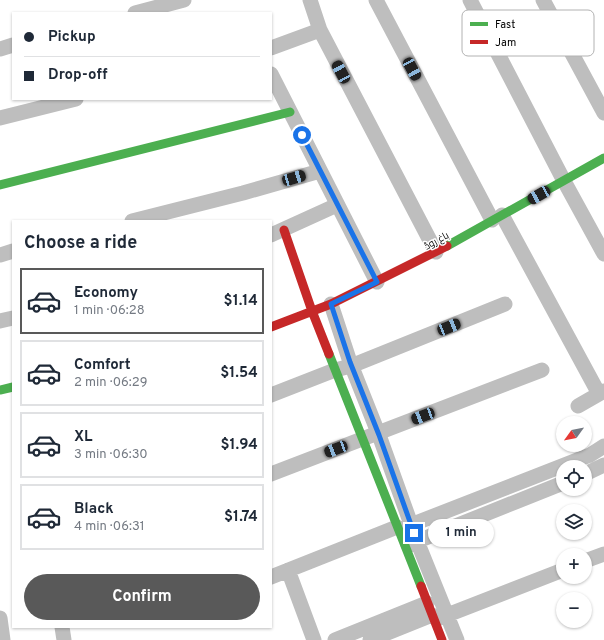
<!DOCTYPE html>
<html lang="en">
<head>
<meta charset="utf-8">
<style>
	:root { --surface:#fff; --page:#f6f6f7; --text:#1f2937; --muted:#747a83; --line:#e0e1e3; --accent:#595959 }
	body { margin:0; font-family:Overpass,Cairo,sans-serif; background:var(--page); color:var(--text); height:100vh; display:flex; flex-direction:column; font-size:15px; white-space:nowrap }
	* { box-sizing:border-box; margin:0 }
	p { font-size:13px; color:var(--muted) }
	.icon { flex:none; width:22px; height:22px; fill:none; stroke:currentColor; stroke-width:2; stroke-linecap:round; stroke-linejoin:round }
	.map { position:relative; flex:1; overflow:hidden }
	.details { position:absolute; left:12px; top:220px; width:260px; height:408px; display:flex; flex-direction:column; background:var(--surface); border-radius:0px; box-shadow:0 1px 3px #0004 }
	.details>* { flex:none }
	.guide { position:absolute; left:12px; top:12px; width:260px; height:88px; border-radius:0px; box-shadow:0 1px 3px #0004; display:grid; align-content:center; height:88px; padding:0 12px; background:var(--surface) }
	.needle { width:26px; rotate:237deg }
	.tools { position:absolute; left:556px; top:416px; display:grid; gap:8px }
	.tools a { display:grid; place-items:center; width:36px; height:36px; border-radius:50%; background:var(--surface); box-shadow:0 1px 3px #0004; font-size:20px }
	.end { position:absolute; width:18px; height:18px; margin:-9px; border:5px solid #1a73e8; background:#fff; box-shadow:0 0 0 2px #fff }
	.from { border-radius:50% }
	.bubble { position:absolute; height:28px; border-radius:14px; background:var(--surface); box-shadow:0 1px 3px #0004; font-size:13px; font-weight:700; line-height:28px; text-align:center }
	.car { position:absolute; width:12px; height:24px; margin:-12px -6px; border-radius:5px; box-shadow:0 0 3px 1px #0007; background:linear-gradient(#222 24%,#8ab4d8 0 40%,#222 0 76%,#8ab4d8 0 86%,#222 0) }
	.guide b { display:flex; align-items:center; gap:14px; height:38px; font-size:15px }
	.guide b+b { border-top:1px solid var(--line) }
	.guide i { width:10px; height:10px; background:var(--text) }
	ul { padding:0; list-style:none }
	li { display:flex; align-items:center; gap:12px; height:66px; margin:0 8px 6px; padding:0 4px; border:2px solid var(--line); border-radius:0px }
	li div { flex:1 }
	li b { display:block; font-size:15px }
	li em { font-style:normal; font-weight:700 }
	li.on { border-color:var(--accent) }
	li>.icon { width:36px; height:36px; stroke-width:1.5 }
	h2 { padding:0 12px; font-size:18px; line-height:48px }
	.cta { display:flex; gap:8px; margin-top:auto; padding:8px 12px }
	.cta a { flex:1; height:46px; border-radius:24px; background:var(--accent); color:#fff; font-size:16px; font-weight:700; line-height:46px; text-align:center }
	.map>svg:first-child { display:block }
</style>
</head>
<body>
<div class="map">
<svg width="604" height="640" viewBox="0 0 604 640">
	<rect width="100%" height="100%" fill="#fff"/>
	<g fill="none" stroke-linecap="round" stroke-linejoin="round">
		<path stroke="#bebebe" stroke-width="15" d="M310,0L320,30L436,252
			M376,0L492,220
			M470,0L564,181L604,254
			M543,0L604,113
			M135,13L184,0
			M271,48L320,30
			M0,49L13,45
			M271,74L377,282
			M0,118L76,99
			M502,215L599,394
			M132,221L243,193L320,171
			M271,235L337,205
			M0,255L13,251
			M331,304L350,362L379,435L417,541L457,640
			M0,321L13,318
			M271,395L335,370L351,366L505,304
			M578,406L604,391
			M271,474L542,370
			M585,474L604,465
			M403,528L590,455L604,446
			M408,545L563,483
			M585,561L604,554
			M288,570L314,640
			M271,577L397,527
			M0,618L3,640
			M437,619L563,570
			M62,627L64,640
			M335,640L427,603
			M370,640L432,615"/>
		<path stroke="#4caf50" stroke-width="9" d="M0,185L290,112
			M447,246L604,158
			M329,354L421,586
			M0,390L13,387"/>
		<path stroke="#c62828" stroke-width="9" d="M284,230L312,311L329,354
			M271,327L331,304L447,246
			M421,586L442,640"/>
	</g>
	<g fill="none" stroke-linecap="round" stroke-linejoin="round">
		<path stroke="#1a73e8" stroke-width="5" d="M302,135L377,282L331,304L350,362L379,435L414,533"/>
	</g>
	<g text-anchor="middle" stroke-width="3" stroke-linejoin="round" paint-order="stroke">
		<g font-size="10" fill="#000" stroke="#fff">
			<text transform="translate(436 240) rotate(-29)" y="4">باغ روڈ</text>
		</g>
	</g>
	<rect x="462" y="10" width="132" height="46" rx="6" fill="#fff" stroke="#b2b2b2" stroke-width="1"/>
	<rect x="470" y="22" width="18" height="4" fill="#4caf50"/>
	<rect x="470" y="40" width="18" height="4" fill="#c62828"/>
	<g font-size="11" fill="#000">
		<text x="495" y="28">Fast</text>
		<text x="495" y="46">Jam</text>
	</g>
</svg>
<div class="tools">
<a><svg class="needle" viewBox="-14 -14 28 28"><path d="M0-13l5 13h-10z" fill="#e53935"/><path d="M0 13l5-13h-10z" fill="#747a83"/></svg></a>
<a><svg class="icon" aria-label="locate" viewBox="0 0 24 24"><circle cx="12" cy="12" r="6"/><path d="M12 2v4M12 18v4M2 12h4M18 12h4"/></svg></a>
<a><svg class="icon" aria-label="layers" viewBox="0 0 24 24"><path d="M12 4l9 5-9 5-9-5zM3 14l9 5 9-5"/></svg></a>
<a>+</a>
<a>−</a>
</div>
<i class="end from" style="left:302px;top:135px"></i>
<i class="end" style="left:414px;top:533px"></i>
<div class="bubble" style="left:428px;top:519px;width:66px">1 min</div>
<i class="car" style="left:412px;top:69px;rotate:152deg"></i>
<i class="car" style="left:341px;top:72px;rotate:332deg"></i>
<i class="car" style="left:294px;top:178px;rotate:74deg"></i>
<i class="car" style="left:539px;top:195px;rotate:241deg"></i>
<i class="car" style="left:449px;top:327px;rotate:68deg"></i>
<i class="car" style="left:423px;top:416px;rotate:249deg"></i>
<i class="car" style="left:336px;top:449px;rotate:249deg"></i>
<div class="guide">
<b><i class="from"></i>Pickup</b>
<b><i></i>Drop-off</b>
</div>
<section class="details">
<h2>Choose a ride</h2>
<ul>
<li class="on"><svg class="icon" aria-label="car" viewBox="0 0 24 24"><path d="M5 17H2v-5l4-1 3-4h7l3 4 3 1v5h-3M9 17h6M6 11h13"/><circle cx="7" cy="17" r="2"/><circle cx="17" cy="17" r="2"/></svg><div><b>Economy</b><p>1 min · 06:28</p></div><em>$1.14</em></li>
<li><svg class="icon" aria-label="car" viewBox="0 0 24 24"><path d="M5 17H2v-5l4-1 3-4h7l3 4 3 1v5h-3M9 17h6M6 11h13"/><circle cx="7" cy="17" r="2"/><circle cx="17" cy="17" r="2"/></svg><div><b>Comfort</b><p>2 min · 06:29</p></div><em>$1.54</em></li>
<li><svg class="icon" aria-label="car" viewBox="0 0 24 24"><path d="M5 17H2v-5l4-1 3-4h7l3 4 3 1v5h-3M9 17h6M6 11h13"/><circle cx="7" cy="17" r="2"/><circle cx="17" cy="17" r="2"/></svg><div><b>XL</b><p>3 min · 06:30</p></div><em>$1.94</em></li>
<li><svg class="icon" aria-label="car" viewBox="0 0 24 24"><path d="M5 17H2v-5l4-1 3-4h7l3 4 3 1v5h-3M9 17h6M6 11h13"/><circle cx="7" cy="17" r="2"/><circle cx="17" cy="17" r="2"/></svg><div><b>Black</b><p>4 min · 06:31</p></div><em>$1.74</em></li>
</ul>
<div class="cta"><a>Confirm</a></div>
</section>
</div>
</body>
</html>
